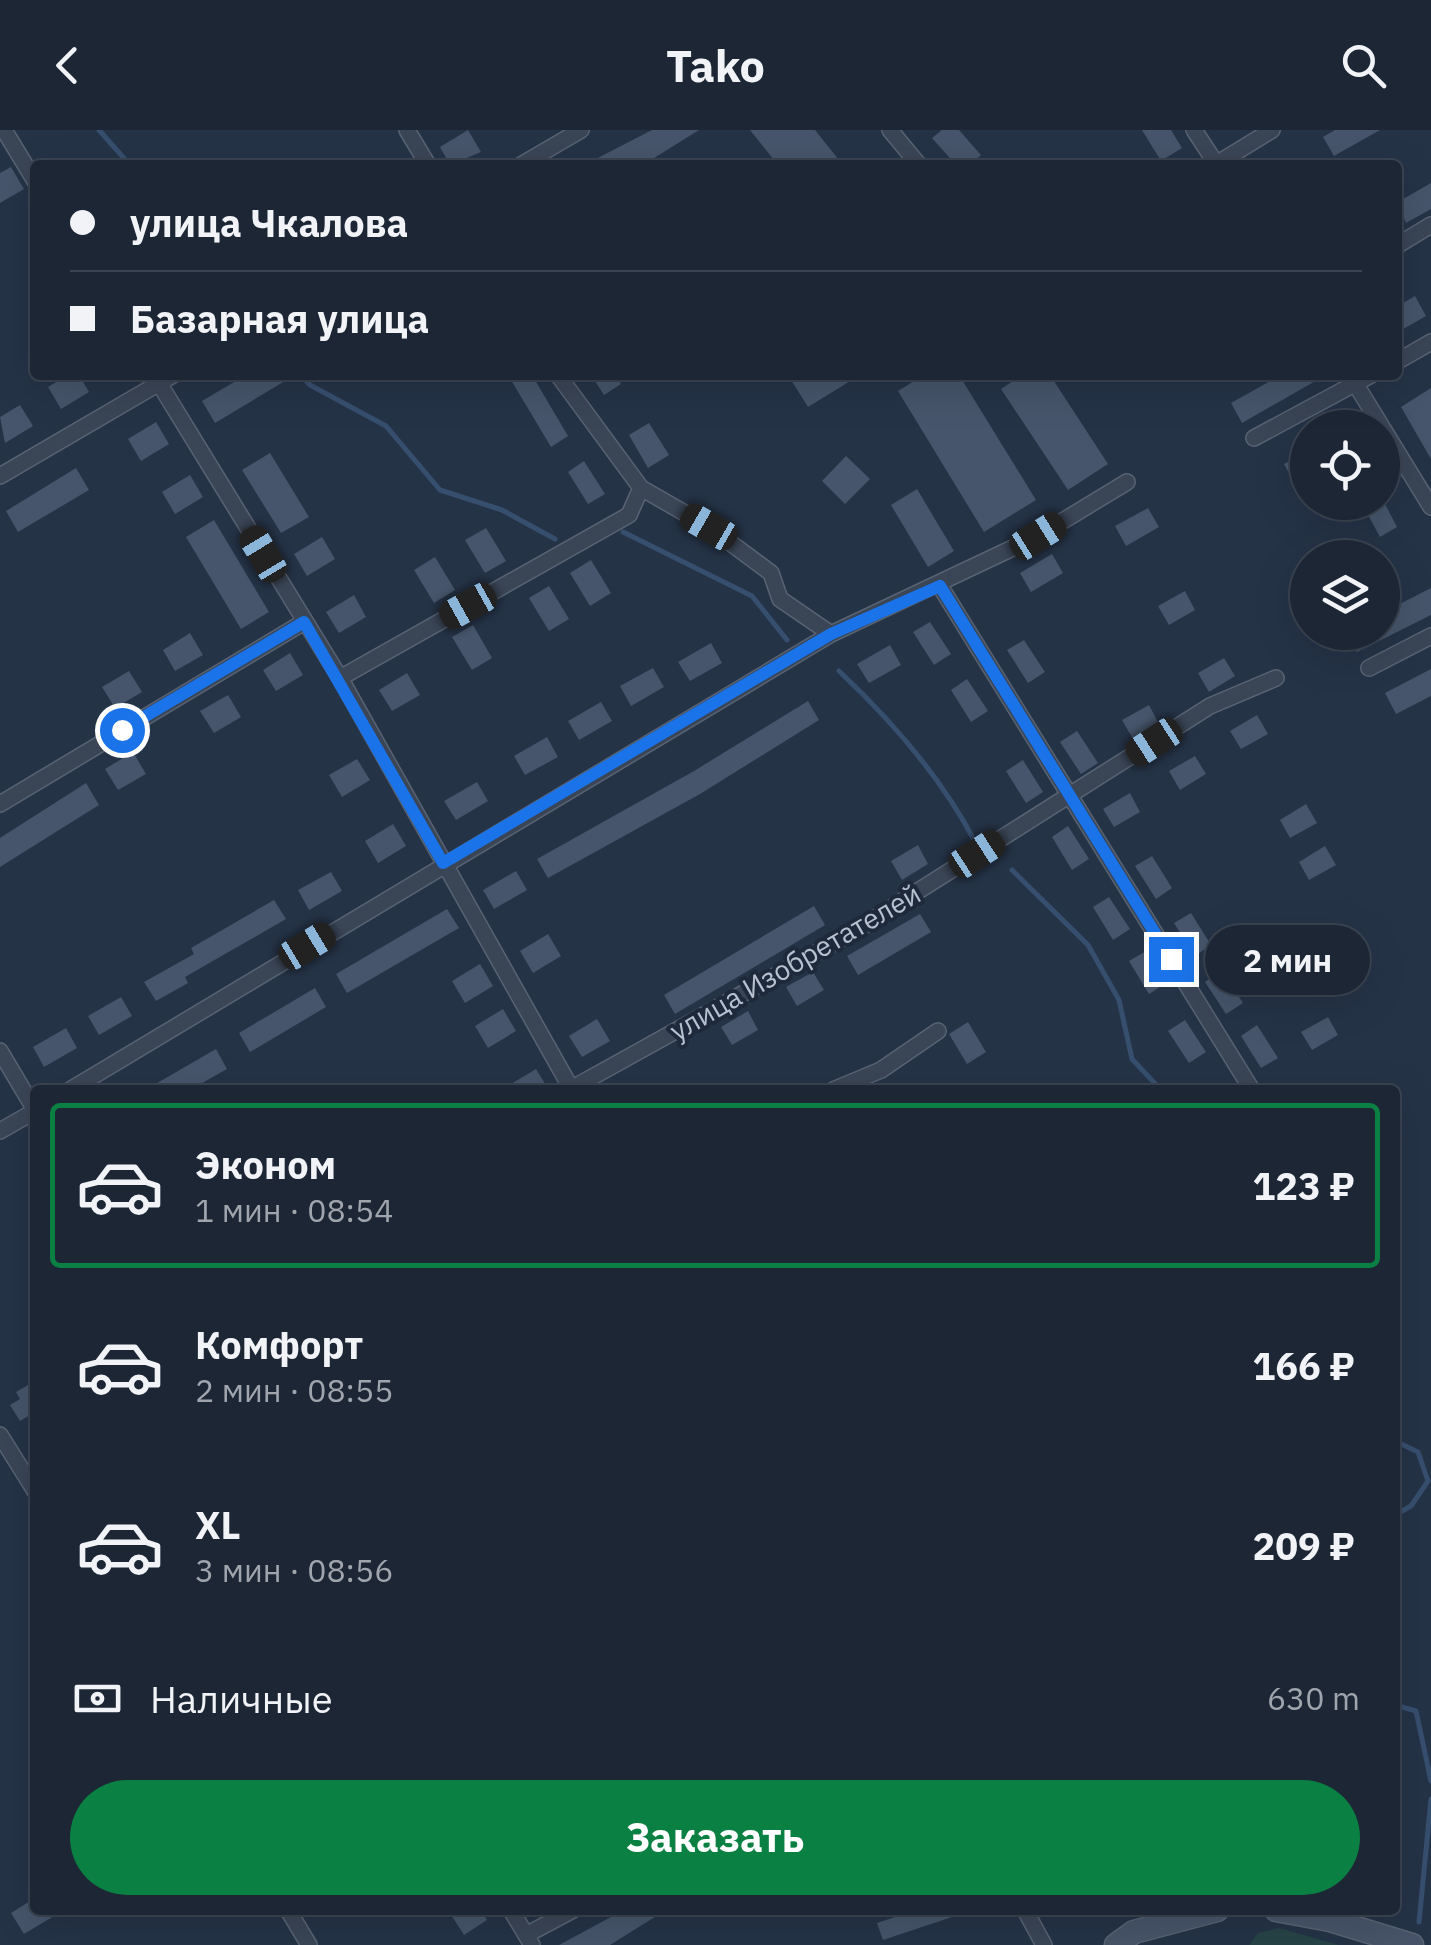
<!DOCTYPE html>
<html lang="ru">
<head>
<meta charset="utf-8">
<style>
	:root { --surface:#1c2635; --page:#293241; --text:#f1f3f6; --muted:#a0a5ad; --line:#3a4350; --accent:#0b8043 }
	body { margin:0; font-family:"IBM Plex Sans",sans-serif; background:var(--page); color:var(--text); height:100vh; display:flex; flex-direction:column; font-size:38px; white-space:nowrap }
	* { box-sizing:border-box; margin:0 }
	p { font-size:32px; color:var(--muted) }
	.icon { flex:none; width:55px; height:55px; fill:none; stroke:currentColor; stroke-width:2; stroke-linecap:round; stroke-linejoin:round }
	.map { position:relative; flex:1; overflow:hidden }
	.panel { position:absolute; left:30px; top:955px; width:1370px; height:830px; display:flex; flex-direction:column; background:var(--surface); border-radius:10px; box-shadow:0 10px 40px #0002,0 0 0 2px var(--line) }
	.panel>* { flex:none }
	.top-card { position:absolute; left:30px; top:30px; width:1372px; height:220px; border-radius:10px; box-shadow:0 10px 40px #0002,0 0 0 2px var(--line); display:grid; align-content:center; height:220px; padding:0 40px; background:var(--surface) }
	.fabs { position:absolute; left:1290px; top:280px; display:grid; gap:20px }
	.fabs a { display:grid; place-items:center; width:110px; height:110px; border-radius:50%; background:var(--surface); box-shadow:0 10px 40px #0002,0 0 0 2px var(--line); font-size:50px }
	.end { position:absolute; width:45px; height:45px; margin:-22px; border:12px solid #1a73e8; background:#fff; box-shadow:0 0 0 5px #fff }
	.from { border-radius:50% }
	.bubble { position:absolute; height:70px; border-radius:35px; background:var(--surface); box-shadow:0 10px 40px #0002,0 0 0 2px var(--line); font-size:32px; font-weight:800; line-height:70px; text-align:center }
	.car { position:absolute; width:30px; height:60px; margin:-30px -15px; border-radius:12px; box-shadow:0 0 8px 2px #0007; background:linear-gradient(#222 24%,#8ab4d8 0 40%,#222 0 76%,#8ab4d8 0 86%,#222 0) }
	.top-card b { display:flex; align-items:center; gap:35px; height:95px; font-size:38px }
	.top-card b+b { border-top:2px solid var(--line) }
	.top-card i { width:25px; height:25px; background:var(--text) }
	ul { padding:18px 0 0; list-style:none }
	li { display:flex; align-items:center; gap:30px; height:165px; margin:0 20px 15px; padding:0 20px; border:5px solid transparent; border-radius:10px }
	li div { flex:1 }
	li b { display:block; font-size:38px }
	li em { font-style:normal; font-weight:800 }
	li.selected { border-color:var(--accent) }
	li>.icon { width:90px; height:90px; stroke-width:1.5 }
	.pay { display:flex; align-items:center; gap:25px; height:110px; padding:0 40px; font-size:38px }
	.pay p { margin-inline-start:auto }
	.cta { display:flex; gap:20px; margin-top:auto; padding:20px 40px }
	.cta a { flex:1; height:115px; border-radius:60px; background:var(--accent); color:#fff; font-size:40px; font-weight:800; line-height:115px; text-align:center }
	header { display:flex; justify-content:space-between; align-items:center; height:130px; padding:0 40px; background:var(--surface); font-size:45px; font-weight:800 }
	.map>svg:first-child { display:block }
</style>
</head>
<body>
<header><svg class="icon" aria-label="back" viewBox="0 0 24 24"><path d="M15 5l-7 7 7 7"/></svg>Tako<svg class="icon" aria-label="search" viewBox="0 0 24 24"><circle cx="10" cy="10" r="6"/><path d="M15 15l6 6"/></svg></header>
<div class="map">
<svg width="1431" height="1815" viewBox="0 0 1431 1815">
	<rect width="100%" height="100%" fill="#253347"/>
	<path fill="#274447" d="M1279,1798L1339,1815H1249L1258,1803Z"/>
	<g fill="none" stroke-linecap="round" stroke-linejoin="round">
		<path stroke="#374f6f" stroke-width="5" d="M99,0L130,35
			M301,245L310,255L386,296L440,360L502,380L555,409
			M623,402L752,466L787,510
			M839,541C891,590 941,647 974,710
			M1012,740L1088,815L1119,870L1132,929L1161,960
			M1395,1311L1418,1322L1428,1351L1411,1376L1395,1385
			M1395,1575L1416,1581L1431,1651
			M1419,1792L1431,1669"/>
	</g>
	<path fill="#46556b" d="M468,0L481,22L450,35L440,17Z
		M652,0H699L643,35H584Z
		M750,0H815L839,30L833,35H778Z
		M942,0H959L981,25L970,35H956L932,8Z
		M1142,0H1171L1182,18L1161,31Z
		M1335,0H1380L1334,26L1323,7Z
		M11,37L24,59L0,73V43Z
		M1431,53V79L1406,93L1398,72Z
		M1415,166L1426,186L1398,202V176Z
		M68,245H79L89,262L61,279L48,257Z
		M246,245H295L215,293L202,271Z
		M508,245H532L568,306L551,317Z
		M591,245H615L621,254L604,265Z
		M788,245H860L808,277Z
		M924,245H959L1036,370L984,402L898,261Z
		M1022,245H1050L1108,334L1068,360L1001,259Z
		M1281,245H1326L1242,293L1231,273Z
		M1431,258V329L1401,277Z
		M20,275L33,296L5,313L0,287Z
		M156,292L169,314L141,331L128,309Z
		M649,293L669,325L648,338L629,305Z
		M1308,322V349L1295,355L1284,334Z
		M270,323L309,387L281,403L242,340Z
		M846,326L870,349L845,374L822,351Z
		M584,331L605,364L588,374L568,342Z
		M76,338L89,360L18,402L6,381Z
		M190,345L203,367L175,384L162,362Z
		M917,359L954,421L928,437L891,375Z
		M1361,372H1384L1397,397L1380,407Z
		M1148,378L1159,397L1126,416L1115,396Z
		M214,390L269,482L241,499L186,407Z
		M486,398L506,431L485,443L465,410Z
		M322,407L335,429L307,446L294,424Z
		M1052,424L1063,443L1031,462L1020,443Z
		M435,427L455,460L434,473L414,440Z
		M591,430L611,463L590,476L570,443Z
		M549,456L569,489L549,501L529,468Z
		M1431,458V485L1357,522L1347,502H1382V483Z
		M1185,461L1195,480L1169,495L1158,476Z
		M354,465L366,487L339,503L326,482Z
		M930,492L951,524L934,535L913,502Z
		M473,495L492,528L472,540L452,507Z
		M190,503L203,525L175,541L163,520Z
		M1024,510L1045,542L1028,553L1007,520Z
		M711,513L722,533L690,551L678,532Z
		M890,515L901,535L869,553L857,534Z
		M290,523L303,545L276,561L263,540Z
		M1224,528L1235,546L1209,562L1198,543Z
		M653,538L664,557L631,576L620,556Z
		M1431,539V566L1396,584L1385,563Z
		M129,541L142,562L115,578L102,557Z
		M407,543L420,565L392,581L379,560Z
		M967,549L988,581L971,592L951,560Z
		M228,565L241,587L214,603L200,581Z
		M808,571L819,590L700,664L548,748L537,729L694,641Z
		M601,572L612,591L579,610L568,591Z
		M1149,575L1159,594L1133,609L1122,590Z
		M1257,585L1268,604L1241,619L1230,601Z
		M1077,601L1098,633L1081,644L1060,612Z
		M547,607L558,627L525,645L514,626Z
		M133,622L146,644L118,660L105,639Z
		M1195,626L1206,644L1180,660L1169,641Z
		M357,629L370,650L342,667L329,645Z
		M1023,630L1043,662L1026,673L1006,641Z
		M477,652L488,671L456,690L444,671Z
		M86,653L99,675L0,737V708Z
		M1130,663L1140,682L1114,697L1103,679Z
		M1306,674L1317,693L1290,708L1280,690Z
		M393,694L406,716L378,733L365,711Z
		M1068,696L1089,729L1072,740L1052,707Z
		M918,715L928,734L902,750L891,731Z
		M1325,716L1336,735L1309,750L1299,732Z
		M1152,726L1172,758L1156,769L1135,736Z
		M516,741L527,760L494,779L483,760Z
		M331,742L342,761L309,780L298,760Z
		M1109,767L1130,799L1113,810L1093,777Z
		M274,770L286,789L185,847L188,853L156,871L144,852L194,824L191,818Z
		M814,776L825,795L675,884L664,865Z
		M447,779L459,798L347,863L336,844Z
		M1191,783L1211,815L1195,826L1174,793Z
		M920,784L931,802L858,845L847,826Z
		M548,804L561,826L533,843L520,821Z
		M1336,804L1346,823L1320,838L1309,820Z
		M1146,821L1166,853L1149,864L1129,831Z
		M480,834L493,856L465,873L452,851Z
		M1222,841L1243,873L1226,884L1205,852Z
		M813,842L824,860L797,876L786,857Z
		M315,858L326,877L250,922L239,903Z
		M121,867L132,886L99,905L88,886Z
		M503,879L516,901L488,918L475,896Z
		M748,881L758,900L732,915L721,897Z
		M1328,887L1338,905L1312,920L1301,902Z
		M597,889L610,911L582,927L569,906Z
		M1185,890L1206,922L1189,933L1168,901Z
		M968,892L986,922L967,934L949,904Z
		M1257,895L1278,928L1261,938L1241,906Z
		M66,898L77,918L44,937L33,917Z
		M216,919L227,939L190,960H145Z
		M536,939L549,960H501Z
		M35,1251V1282L20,1291L10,1275L20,1269L16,1262Z
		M35,1768V1780H64L24,1804L11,1783Z
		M448,1780H481L487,1790L464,1805Z
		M624,1780H666L610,1815H559Z
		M916,1780H967V1782L883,1810L877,1793Z"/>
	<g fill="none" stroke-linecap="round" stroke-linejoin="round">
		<g stroke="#586373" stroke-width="18">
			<path id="minor" d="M4,0L35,51
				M407,0L428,35
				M890,0L919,35
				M1194,0L1217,35
				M521,35L581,0
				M1215,35L1272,0
				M1398,115L1431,95
				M1398,231L1431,212
				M154,245L340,548L572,960
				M558,245L641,358L709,397L771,443L780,469L831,504
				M1350,245L1431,377
				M1254,308L1371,245
				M0,346L173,245
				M940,456L1252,960
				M1369,538L1431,506
				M340,548L629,385L641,358
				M0,674L304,492
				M0,921L35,980
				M70,960L831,504L1038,406L1127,352
				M569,960L852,803L1210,576L1276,548
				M833,960L881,940L938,901
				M0,1001L35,981
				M0,1305L35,1361
				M288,1780L309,1815
				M511,1780L532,1815
				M1025,1780L1044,1815
				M526,1805L573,1780"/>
		</g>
		<g stroke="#586373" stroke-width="25">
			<path id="secondary" d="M1276,1780L1330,1790L1412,1815
				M1116,1815L1134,1802L1217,1780"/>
		</g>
		<use href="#minor" stroke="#3a4556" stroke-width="15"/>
		<use href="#secondary" stroke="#475469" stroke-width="22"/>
	</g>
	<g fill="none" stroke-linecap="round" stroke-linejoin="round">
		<path stroke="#1a73e8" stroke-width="12" d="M122,600L304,492L443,733L831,504L940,456L1171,829"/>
	</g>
	<g text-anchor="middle" stroke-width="8" stroke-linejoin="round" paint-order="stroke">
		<g font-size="28" fill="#b8c1cf" stroke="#1e2a3b">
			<text transform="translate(795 832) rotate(-30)" y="10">улица Изобретателей</text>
		</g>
	</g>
</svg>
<div class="fabs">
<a><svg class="icon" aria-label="locate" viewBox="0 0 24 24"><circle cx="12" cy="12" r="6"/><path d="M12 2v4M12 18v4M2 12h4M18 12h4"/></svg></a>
<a><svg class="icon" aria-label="layers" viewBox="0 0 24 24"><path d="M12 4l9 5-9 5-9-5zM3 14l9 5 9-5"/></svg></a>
</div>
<i class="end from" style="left:122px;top:600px"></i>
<i class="end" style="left:1171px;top:829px"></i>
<div class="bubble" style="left:1205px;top:795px;width:165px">2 мин</div>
<i class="car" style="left:709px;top:397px;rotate:300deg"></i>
<i class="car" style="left:1038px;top:406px;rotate:58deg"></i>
<i class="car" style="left:263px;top:424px;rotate:329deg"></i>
<i class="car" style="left:468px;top:476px;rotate:241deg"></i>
<i class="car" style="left:1154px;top:612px;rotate:237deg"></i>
<i class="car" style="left:977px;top:724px;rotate:57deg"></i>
<i class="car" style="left:307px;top:816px;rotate:59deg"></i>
<div class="top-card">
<b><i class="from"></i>улица Чкалова</b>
<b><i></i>Базарная улица</b>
</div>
<section class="panel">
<ul>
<li class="selected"><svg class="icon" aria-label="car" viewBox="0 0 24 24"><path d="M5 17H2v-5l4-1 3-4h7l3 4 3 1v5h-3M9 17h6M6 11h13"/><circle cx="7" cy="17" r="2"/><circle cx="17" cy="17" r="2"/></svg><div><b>Эконом</b><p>1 мин · 08:54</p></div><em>123 ₽</em></li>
<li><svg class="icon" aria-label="car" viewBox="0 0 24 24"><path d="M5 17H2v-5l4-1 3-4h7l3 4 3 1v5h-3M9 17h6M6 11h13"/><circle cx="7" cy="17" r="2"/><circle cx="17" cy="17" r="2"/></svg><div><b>Комфорт</b><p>2 мин · 08:55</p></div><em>166 ₽</em></li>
<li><svg class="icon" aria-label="car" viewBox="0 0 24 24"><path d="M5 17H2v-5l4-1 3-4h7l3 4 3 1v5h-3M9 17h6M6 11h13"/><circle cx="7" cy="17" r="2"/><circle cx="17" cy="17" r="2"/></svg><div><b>XL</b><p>3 мин · 08:56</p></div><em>209 ₽</em></li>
</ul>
<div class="pay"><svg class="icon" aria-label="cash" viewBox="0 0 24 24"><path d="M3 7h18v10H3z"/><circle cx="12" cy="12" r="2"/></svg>Наличные<p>630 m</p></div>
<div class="cta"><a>Заказать</a></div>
</section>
</div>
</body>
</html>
